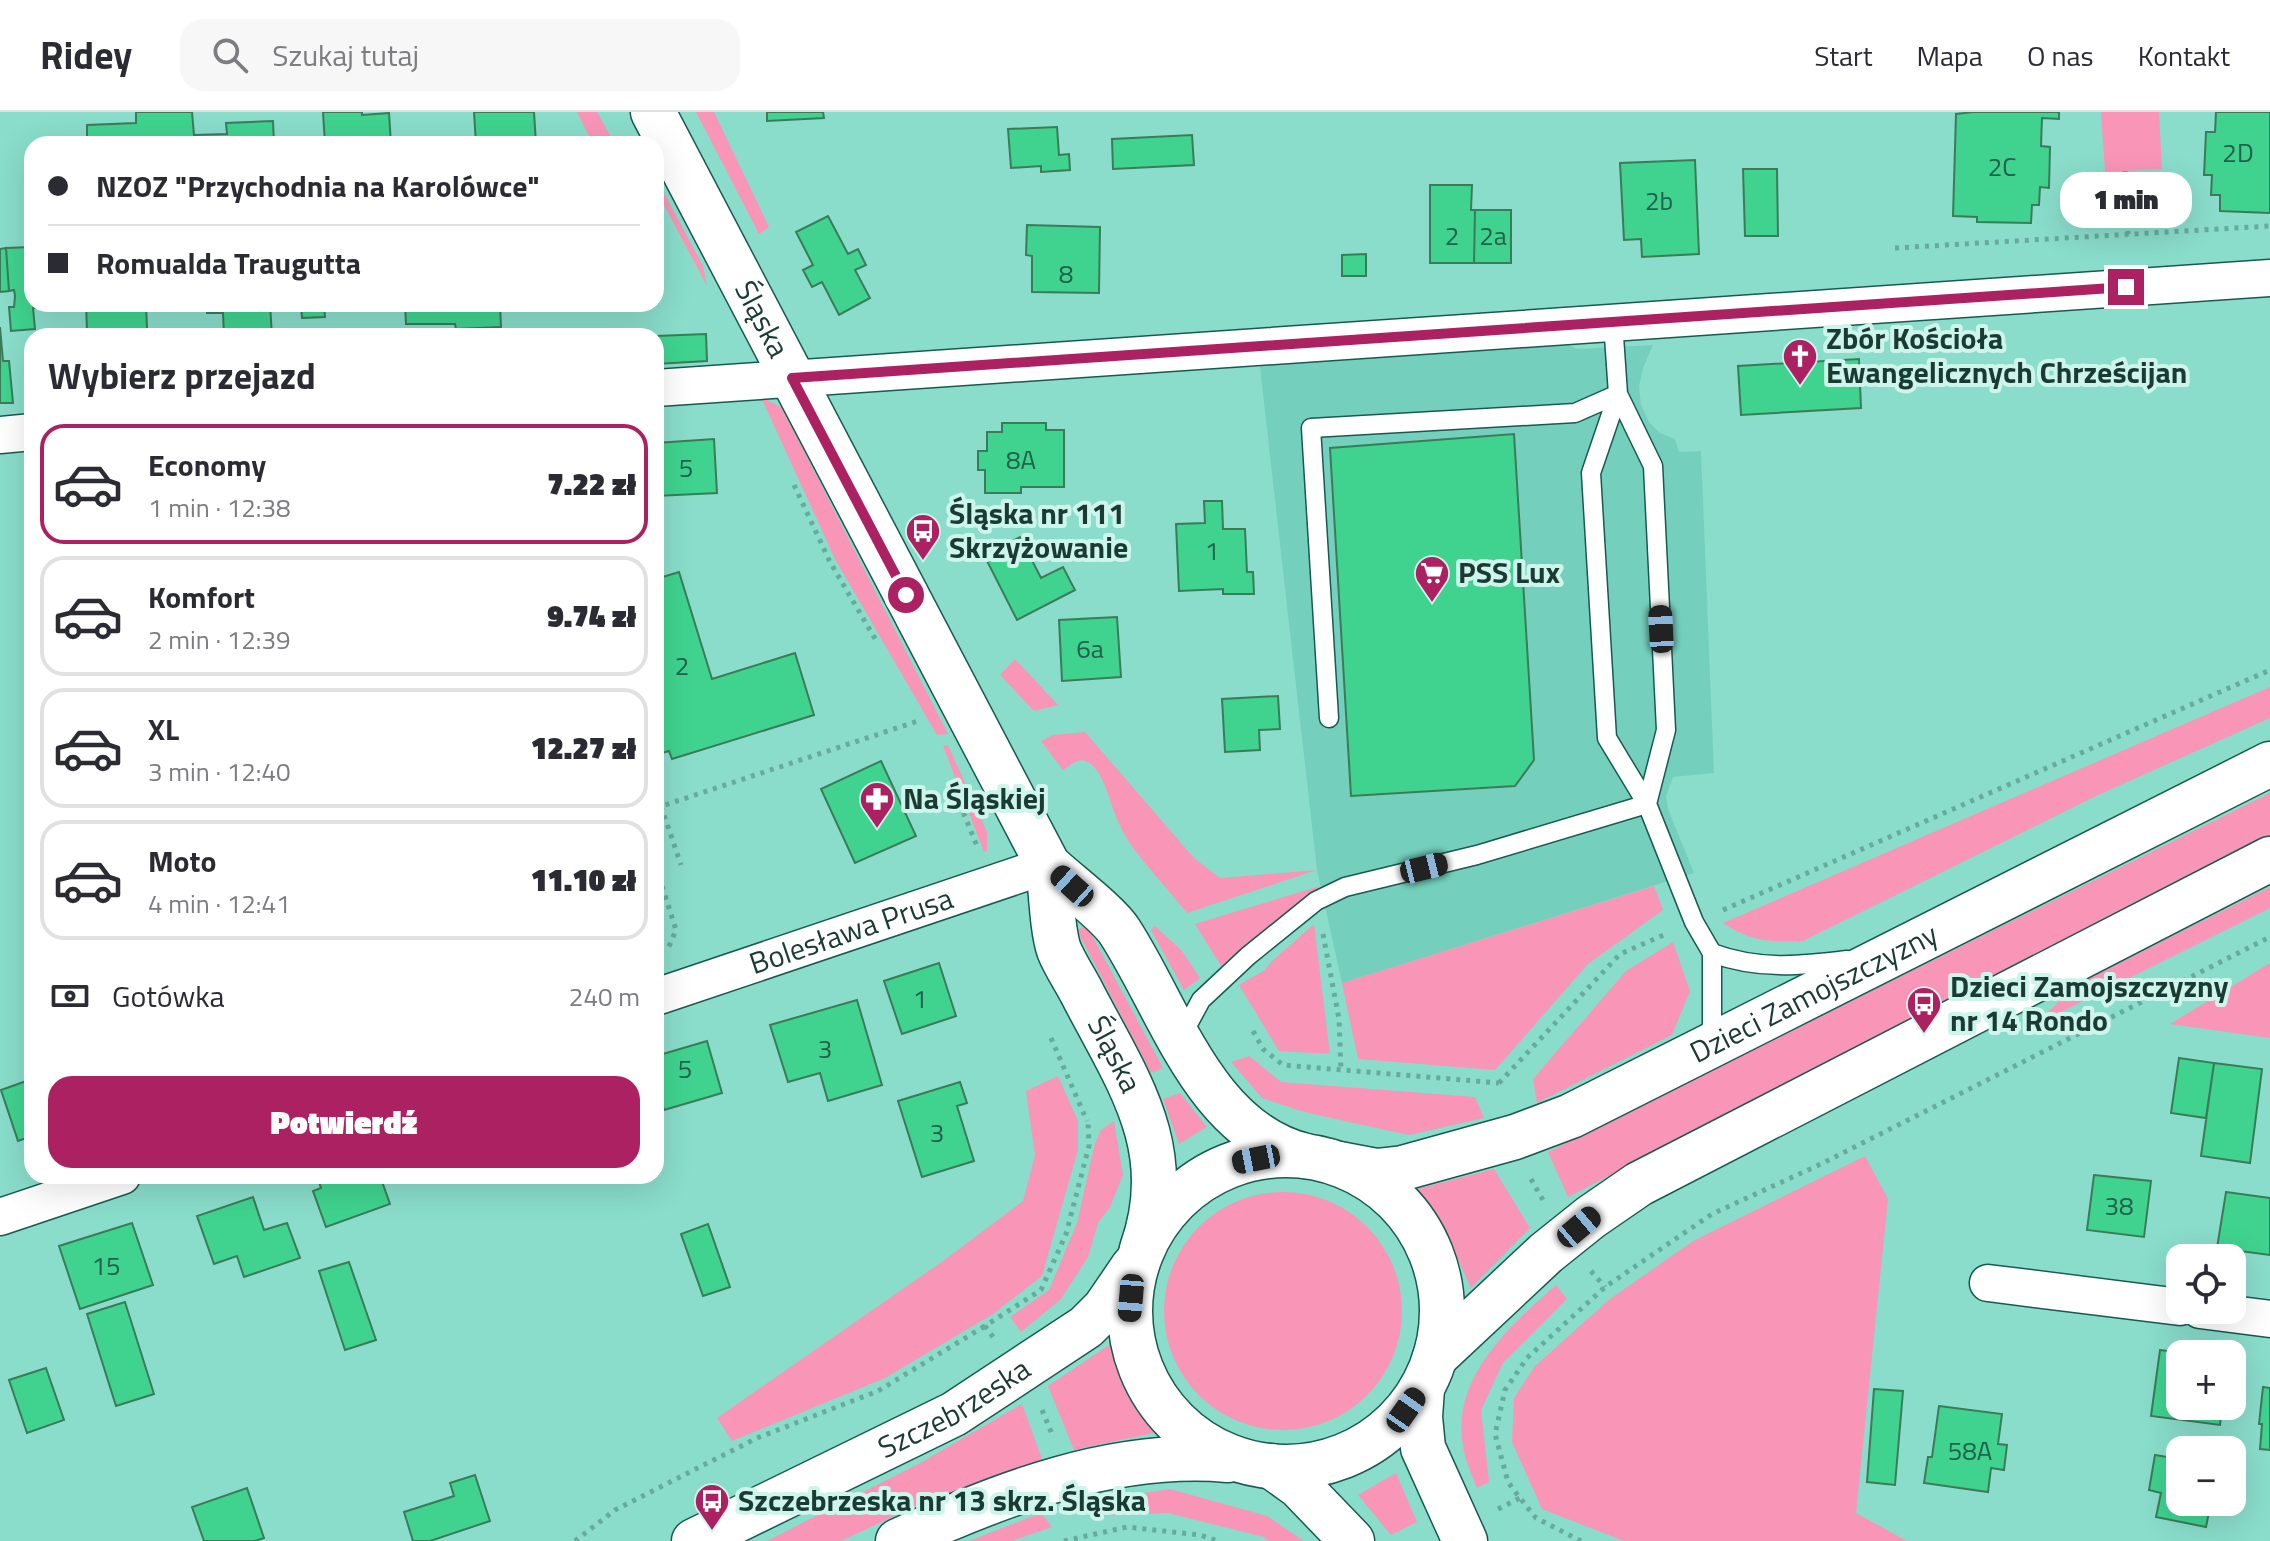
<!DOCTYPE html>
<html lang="pl">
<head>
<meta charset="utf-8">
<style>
	:root { --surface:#fff; --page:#f7f7f7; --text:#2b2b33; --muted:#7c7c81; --line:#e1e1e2; --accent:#ac2161 }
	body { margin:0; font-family:"Titillium Web",sans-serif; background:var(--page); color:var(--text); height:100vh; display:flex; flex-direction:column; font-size:30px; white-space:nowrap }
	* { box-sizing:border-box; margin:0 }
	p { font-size:26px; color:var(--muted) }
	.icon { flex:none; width:44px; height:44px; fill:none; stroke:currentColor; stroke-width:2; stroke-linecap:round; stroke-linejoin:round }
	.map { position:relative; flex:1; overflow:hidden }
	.panel { position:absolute; left:24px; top:216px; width:640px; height:856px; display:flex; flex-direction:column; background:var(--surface); border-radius:24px; box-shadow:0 8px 32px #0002 }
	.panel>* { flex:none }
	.banner { position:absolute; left:24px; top:24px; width:640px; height:176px; border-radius:24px; box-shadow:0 8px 32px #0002; display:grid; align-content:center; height:176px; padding:0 24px; background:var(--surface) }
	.buttons { position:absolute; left:2166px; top:1132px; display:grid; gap:16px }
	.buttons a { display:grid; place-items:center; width:80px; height:80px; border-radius:16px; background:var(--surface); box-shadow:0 8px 32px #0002; font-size:40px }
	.end { position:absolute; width:36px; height:36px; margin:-18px; border:10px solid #ac2161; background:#fff; box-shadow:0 0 0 4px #fff }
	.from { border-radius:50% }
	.bubble { position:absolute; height:56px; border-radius:24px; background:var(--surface); box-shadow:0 8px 32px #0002; font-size:26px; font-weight:800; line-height:56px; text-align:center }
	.car { position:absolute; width:24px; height:48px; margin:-24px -12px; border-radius:10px; box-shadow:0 0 6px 2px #0007; background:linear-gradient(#222 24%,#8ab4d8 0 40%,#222 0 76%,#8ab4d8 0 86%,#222 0) }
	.banner b { display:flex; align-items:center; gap:28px; height:76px; font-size:30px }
	.banner b+b { border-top:2px solid var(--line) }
	.banner i { width:20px; height:20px; background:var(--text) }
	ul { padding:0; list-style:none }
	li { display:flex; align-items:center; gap:24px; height:120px; margin:0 16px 12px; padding:0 8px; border:4px solid var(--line); border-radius:24px }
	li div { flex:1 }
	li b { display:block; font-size:30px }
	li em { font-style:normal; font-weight:800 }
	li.selected { border-color:var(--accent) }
	li>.icon { width:72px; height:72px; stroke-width:1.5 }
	h2 { padding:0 24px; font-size:36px; line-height:96px }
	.pay { display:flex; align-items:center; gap:20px; height:88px; padding:0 24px; font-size:30px }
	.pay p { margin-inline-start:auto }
	.action { display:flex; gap:16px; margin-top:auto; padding:16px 24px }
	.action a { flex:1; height:92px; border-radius:24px; background:var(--accent); color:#fff; font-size:32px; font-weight:800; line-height:92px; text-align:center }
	header { display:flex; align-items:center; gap:48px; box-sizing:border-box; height:112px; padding:0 40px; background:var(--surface); border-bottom:2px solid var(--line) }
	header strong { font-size:38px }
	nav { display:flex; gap:44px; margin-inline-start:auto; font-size:28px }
	.search { width:560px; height:72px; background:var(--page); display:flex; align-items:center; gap:20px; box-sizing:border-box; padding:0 28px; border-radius:24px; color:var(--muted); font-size:30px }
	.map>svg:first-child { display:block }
</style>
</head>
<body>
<header>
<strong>Ridey</strong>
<div class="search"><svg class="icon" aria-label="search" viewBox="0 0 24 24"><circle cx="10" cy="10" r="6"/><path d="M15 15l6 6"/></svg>Szukaj tutaj</div>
<nav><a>Start</a><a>Mapa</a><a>O nas</a><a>Kontakt</a></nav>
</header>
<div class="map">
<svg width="2270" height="1429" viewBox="0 0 2270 1429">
	<rect width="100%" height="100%" fill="#8addcb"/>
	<path fill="#74d0bd" d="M1560,229L1577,237L1653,233L1643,256L1639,274L1641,293L1649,310L1660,321L1675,327L1679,340L1701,339L1714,661L1673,665L1666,684L1668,697L1694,761L1342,871L1317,758L1259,247Z"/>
	<path fill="#f995b7" d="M577,0H597L615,32H593Z
		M696,0H714L769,115L759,122Z
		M2101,0H2159L2162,57L2105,60Z
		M656,66L703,154L707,174L656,78Z
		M761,285L782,296L948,622L937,623L835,447Z
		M1015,547L1058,593L1034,599L1000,563Z
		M2270,575V606L2096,684L1803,829C1769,830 1752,830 1723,811Z
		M1085,620L1194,746L1220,766L1317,758L1187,801C1166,773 1129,739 1117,707C1110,692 1103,654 1085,649C1078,646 1069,654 1063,658L1041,629L1053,623Z
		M948,633L987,720V739L984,740L943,634Z
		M2270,681V725L1568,1085L1548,1040Z
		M1320,774L1221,854L1195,812Z
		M1654,774L1663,798L1588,852L1495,958L1358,947L1342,871Z
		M2270,775V796L2035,913L2076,873Z
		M1314,812L1330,942L1279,939L1239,873L1265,858L1270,851Z
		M1087,814L1163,956L1151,961L1077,818Z
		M1155,814L1182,839L1200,866L1184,878L1151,818Z
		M1673,830L1690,879L1672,923L1537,991L1533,967L1626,859Z
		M2270,851V926L2170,912Z
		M1249,944L1281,970L1475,985L1484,1006L1409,1023L1358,1012L1304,1000L1262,986L1231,950Z
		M1058,964L1078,1009V1038L1042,1164L993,1202L885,1266L732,1329L717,1306L943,1149L1023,1089L1035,1043L1026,979Z
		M1180,981L1207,1015L1179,1032L1163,987Z
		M1114,1009L1123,1063L1110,1095L1098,1111L1088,1145L1061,1187L1021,1220L1010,1205L1049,1178L1077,1111L1095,1031L1101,1018Z
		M1865,1044L1888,1087L1856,1401L1907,1429H1624L1542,1397L1512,1330L1514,1286L1535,1254L1610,1187L1693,1129Z
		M1494,1057L1530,1116L1471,1176L1448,1125L1417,1077Z
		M1164 1199a119 119 0 1 1 238 0a119 119 0 1 1-238 0Z
		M1556,1173L1567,1187L1503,1251L1481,1298L1489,1370L1477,1376C1472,1363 1465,1348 1463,1334C1451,1265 1510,1214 1556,1173Z
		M1112,1231L1125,1280L1158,1320L1074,1338L1048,1274Z
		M1022,1292L1042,1347L914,1395L841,1429H767L922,1350Z
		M1396,1361L1417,1410L1391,1423L1358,1383Z
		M1170,1377L1267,1404L1304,1429H1269L1264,1425L1168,1401L1097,1404L1088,1390Z
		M1041,1401L1052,1415L1012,1429H969Z"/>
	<path fill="#3fd38f" stroke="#3c7b5a" stroke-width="2" d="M136,0H192L194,23L227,22L226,11L273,9L274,32H72L77,26L87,25V13L136,11Z
		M323,0H362V3L389,1L391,32H325Z
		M474,0H534L536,32H476Z
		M767,0H823L824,6L767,9Z
		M1973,0H2059V7L2042,6L2041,34L2050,35L2049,76L2040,75L2039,93H2032L2031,111L1977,110V105L1953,104L1956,2Z
		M2216,0H2270V101L2220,99V83H2211L2212,63H2204L2206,20H2215Z
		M1057,15L1059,43L1069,42L1070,58L1041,60V54L1011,56L1008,17Z
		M1192,23L1194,53L1113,57L1112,27Z
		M1695,48L1699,142L1642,145L1641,127L1624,128L1620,51Z
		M1743,57H1777L1778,124H1745Z
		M1430,73H1472L1471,98H1475L1474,151H1430Z
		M1475,98H1511V151H1474Z
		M828,104L848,142L858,137L866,153L855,158L870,186L839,203L822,170L812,175L803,158L813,153L796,120Z
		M1027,113L1100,115L1099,181L1032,180V144L1026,143Z
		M32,135V192L55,194L33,196L35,217L11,219L9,195H14L15,184L14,178L9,179L6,136Z
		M6,136L9,179L0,180V137Z
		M1366,142V164H1342V143Z
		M86,192H146L147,217L87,219Z
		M207,192H270L272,224H224L223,201H207Z
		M301,192H324L325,205L302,206Z
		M405,192H500L501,215L456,217L455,212H406Z
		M0,215L3,249H9L13,291H0Z
		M706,222L707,249L656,252V224Z
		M1859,247L1861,296L1741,303L1738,254Z
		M1002,311H1046V318H1064V375H1021V381H985V358H978V339H987V320H1002Z
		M1514,322L1534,648L1515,674L1351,684L1330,336Z
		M714,327L717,381L656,384V331Z
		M1204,389H1222L1223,417H1245L1247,460H1253L1254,482H1223V477L1179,479L1176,412L1205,411Z
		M1020,425L1041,466L1063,455L1075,478L1017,508L984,443Z
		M679,460L712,567L795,541L814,603L672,647L669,639L656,643V467Z
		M1117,505L1121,565L1062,569L1059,508Z
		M1278,584L1280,617L1259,618L1260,638L1225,640L1222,587Z
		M881,649L916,724L855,751L821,677Z
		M939,851L956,904L902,922L884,869Z
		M857,888L882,973L828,989L820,961L788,970L770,913Z
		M707,929L722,981L664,998L656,970V944Z
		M2179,946L2214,951L2206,1006L2171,1001Z
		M2214,951L2262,957L2250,1051L2201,1044Z
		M32,967V1024L18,1029L1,978Z
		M960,970L967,991L957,994L974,1049L922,1065L898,989Z
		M2094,1063L2151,1069L2144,1125L2087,1118Z
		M317,1064H380L390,1092L326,1115L313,1079L321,1076Z
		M2226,1080L2270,1086V1143L2217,1136Z
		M253,1085L264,1118L287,1111L300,1146L244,1165L237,1144L214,1152L197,1104Z
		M132,1111L153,1173L80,1197L59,1134Z
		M708,1112L730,1175L703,1184L681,1122Z
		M349,1150L376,1228L345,1238L319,1159Z
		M125,1190L154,1282L116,1294L87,1202Z
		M2160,1238L2191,1242H2180V1294H2222L2220,1313L2151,1304Z
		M46,1256L64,1308L27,1321L9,1268Z
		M2263,1275L2270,1276V1338L2260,1337L2262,1312H2259Z
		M1874,1277L1903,1279L1895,1373L1867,1370Z
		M1939,1294L2002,1302L1998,1332L2007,1333L2004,1358L1991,1356L1988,1380L1924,1371L1928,1345H1932Z
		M2155,1343L2180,1347V1390H2211L2206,1415L2156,1405L2161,1381L2149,1378Z
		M475,1363L490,1409L430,1429H413L404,1400L454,1384L450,1371Z
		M247,1376L264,1426L255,1429H204L192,1395Z"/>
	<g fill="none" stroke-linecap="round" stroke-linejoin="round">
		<g stroke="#185a4f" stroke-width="21">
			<path id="service" d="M1613,210L1618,282L1591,361L1607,626L1647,692L1694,810L1712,841V912L1709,933
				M1329,606L1311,316L1575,301L1618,282L1653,354L1666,618L1647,692
				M1712,841C1758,858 1800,854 1847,848
				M1180,927L1201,888L1248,844L1316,789L1345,775L1477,743L1647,692"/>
		</g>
		<g stroke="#185a4f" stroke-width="39">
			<g id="minor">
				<path d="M656,276L2270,166"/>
				<path d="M0,323L32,320"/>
				<path id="s1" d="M656,885L1048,753"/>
				<path d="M0,1105L122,1064"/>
				<path d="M1988,1171L2180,1195"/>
				<path d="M2200,1198L2270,1207"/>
			</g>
		</g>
		<g stroke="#185a4f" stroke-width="47">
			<g id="tertiary">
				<path id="s2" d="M653,0L1048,753C1066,770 1109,802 1120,820C1171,899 1205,1020 1306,1044"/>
				<path id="s3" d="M1048,753C1051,776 1052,818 1059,838C1065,853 1075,867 1082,881C1127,968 1178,1036 1142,1137"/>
				<path d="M1422,1276L1420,1305L1423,1336L1465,1429"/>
				<path d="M1271,1354L1299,1374L1352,1429"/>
			</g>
		</g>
		<g stroke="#185a4f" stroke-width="47">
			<g id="primary">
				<circle cx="1286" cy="1199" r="156"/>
				<path id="s4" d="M1340,1052L1377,1059L1403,1056L1515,1025L1571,1004L2270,652"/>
				<path d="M1435,1245L1546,1141L1591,1105L1639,1072L2270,747"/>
				<path id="s5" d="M694,1429L954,1302L1086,1215L1105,1196L1133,1155"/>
				<path d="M898,1429C1000,1382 1114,1338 1228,1348"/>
			</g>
		</g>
		<path stroke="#67ab9c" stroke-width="5" stroke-dasharray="4 6" stroke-linecap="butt" d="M2125,59L2128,122
			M1895,136L2270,114
			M794,373L830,450L877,530
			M952,673L977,734
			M661,694L681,753
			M656,696L921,608
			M656,755L676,818L667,839
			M1723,798L2270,558
			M1323,822L1339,907L1341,959
			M1253,919L1263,937L1283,953L1499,971
			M1051,926L1087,1009
			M1499,971L1620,842L1666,822
			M1531,1067L1544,1090
			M1591,1159L1605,1175
			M993,1225L985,1214L1041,1178L1066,1122L1089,1034L1088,1009
			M1042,1298L1052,1322
			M1498,1397L1520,1386
			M575,1429L615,1398L757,1326L878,1279L985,1214
			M1064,1429L1127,1415L1200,1423L1218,1429
			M1581,1429L1536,1406L1520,1386L1508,1370L1495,1322L1505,1278L1527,1246L1605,1175L1712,1102L1821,1052L2270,825"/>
		<use href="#service" stroke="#fff" stroke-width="18"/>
		<use href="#minor" stroke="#fff" stroke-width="36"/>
		<use href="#tertiary" stroke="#fff" stroke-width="44"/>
		<use href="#primary" stroke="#fff" stroke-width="44"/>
	</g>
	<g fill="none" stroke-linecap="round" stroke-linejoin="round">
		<path stroke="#ac2161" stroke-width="10" d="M906,483L792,266L2126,175"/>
	</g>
	<defs>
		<g id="church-pin" transform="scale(1.8)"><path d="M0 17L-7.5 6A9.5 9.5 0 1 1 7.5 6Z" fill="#ac2161" stroke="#cef5eb"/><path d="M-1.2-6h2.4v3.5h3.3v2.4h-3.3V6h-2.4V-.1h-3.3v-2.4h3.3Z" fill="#fff"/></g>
		<g id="bus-pin" transform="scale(1.8)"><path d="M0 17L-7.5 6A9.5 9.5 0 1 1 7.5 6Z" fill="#ac2161" stroke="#cef5eb"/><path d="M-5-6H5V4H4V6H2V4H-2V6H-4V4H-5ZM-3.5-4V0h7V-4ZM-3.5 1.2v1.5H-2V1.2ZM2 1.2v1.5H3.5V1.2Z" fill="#fff"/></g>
		<g id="supermarket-pin" transform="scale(1.8)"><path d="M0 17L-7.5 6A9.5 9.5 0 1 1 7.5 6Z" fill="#ac2161" stroke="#cef5eb"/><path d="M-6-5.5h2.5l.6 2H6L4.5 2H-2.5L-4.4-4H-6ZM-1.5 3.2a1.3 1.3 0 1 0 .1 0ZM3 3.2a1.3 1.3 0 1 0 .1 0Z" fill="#fff"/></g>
		<g id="pharmacy-pin" transform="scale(1.8)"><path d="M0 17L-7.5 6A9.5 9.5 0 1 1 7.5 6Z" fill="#ac2161" stroke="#cef5eb"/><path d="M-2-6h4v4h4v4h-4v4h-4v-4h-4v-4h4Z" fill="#fff"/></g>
	</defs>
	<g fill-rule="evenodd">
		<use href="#church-pin" x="1800" y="244"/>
		<use href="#bus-pin" x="923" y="419"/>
		<use href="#supermarket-pin" x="1432" y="461"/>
		<use href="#pharmacy-pin" x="877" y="687"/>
		<use href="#bus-pin" x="1924" y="892"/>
		<use href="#bus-pin" x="712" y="1389"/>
	</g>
	<g text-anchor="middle" stroke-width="8" stroke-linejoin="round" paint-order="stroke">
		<g font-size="26" fill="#22614b">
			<text x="2238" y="50">2D</text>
			<text x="2002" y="64">2C</text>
			<text x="1659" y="98">2b</text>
			<text x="1452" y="133">2</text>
			<text x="1493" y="133">2a</text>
			<text x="1066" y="171">8</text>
			<text x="1021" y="357">8A</text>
			<text x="686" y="365">5</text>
			<text x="1212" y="448">1</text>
			<text x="1090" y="546">6a</text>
			<text x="682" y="563">2</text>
			<text x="920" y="896">1</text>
			<text x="825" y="946">3</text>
			<text x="685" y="966">5</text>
			<text x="937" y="1030">3</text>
			<text x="2119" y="1103">38</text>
			<text x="106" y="1163">15</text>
			<text x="1970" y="1348">58A</text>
		</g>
		<g font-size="30" fill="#193b34" stroke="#cef5eb">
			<text dy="10" stroke="none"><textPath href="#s2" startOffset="234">Śląska</textPath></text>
			<text dy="10" stroke="none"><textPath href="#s1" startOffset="206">Bolesława Prusa</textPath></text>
			<text dy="10" stroke="none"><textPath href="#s4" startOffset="512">Dzieci Zamojszczyzny</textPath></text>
			<text dy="10" stroke="none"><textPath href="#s3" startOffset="204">Śląska</textPath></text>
			<text dy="10" stroke="none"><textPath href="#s5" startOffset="292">Szczebrzeska</textPath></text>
		</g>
		<g font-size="30" font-weight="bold" fill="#193b34" stroke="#cef5eb" text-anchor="start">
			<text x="1826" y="237">Zbór Kościoła<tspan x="1826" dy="34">Ewangelicznych Chrześcijan</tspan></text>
			<text x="949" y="412">Śląska nr 111<tspan x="949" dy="34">Skrzyżowanie</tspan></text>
			<text x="1458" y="471">PSS Lux</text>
			<text x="903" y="697">Na Śląskiej</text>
			<text x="1950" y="885">Dzieci Zamojszczyzny<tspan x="1950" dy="34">nr 14 Rondo</tspan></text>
			<text x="738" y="1399">Szczebrzeska nr 13 skrz. Śląska</text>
		</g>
	</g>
</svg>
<div class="buttons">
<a><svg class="icon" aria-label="locate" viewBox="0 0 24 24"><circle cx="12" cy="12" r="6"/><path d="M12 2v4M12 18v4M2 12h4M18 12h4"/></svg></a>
<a>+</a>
<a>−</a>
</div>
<i class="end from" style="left:906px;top:483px"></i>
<i class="end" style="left:2126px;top:175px"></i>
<div class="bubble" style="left:2060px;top:60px;width:132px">1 min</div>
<i class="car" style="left:1661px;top:517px;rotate:357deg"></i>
<i class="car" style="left:1424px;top:756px;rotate:76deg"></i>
<i class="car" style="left:1072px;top:774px;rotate:312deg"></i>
<i class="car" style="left:1256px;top:1047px;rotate:259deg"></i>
<i class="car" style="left:1579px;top:1115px;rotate:50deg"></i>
<i class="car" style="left:1131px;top:1186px;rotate:185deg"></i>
<i class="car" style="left:1406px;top:1298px;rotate:35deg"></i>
<div class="banner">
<b><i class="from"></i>NZOZ &quot;Przychodnia na Karolówce&quot;</b>
<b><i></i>Romualda Traugutta</b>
</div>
<section class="panel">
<h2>Wybierz przejazd</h2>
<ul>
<li class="selected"><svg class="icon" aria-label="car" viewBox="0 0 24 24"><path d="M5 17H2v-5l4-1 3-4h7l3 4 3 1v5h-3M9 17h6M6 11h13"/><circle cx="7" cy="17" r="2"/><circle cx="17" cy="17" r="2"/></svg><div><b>Economy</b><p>1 min · 12:38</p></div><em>7.22 zł</em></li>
<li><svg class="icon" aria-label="car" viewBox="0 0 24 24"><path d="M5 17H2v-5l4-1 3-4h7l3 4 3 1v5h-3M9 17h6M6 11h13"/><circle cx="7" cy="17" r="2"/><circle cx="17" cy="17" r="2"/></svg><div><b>Komfort</b><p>2 min · 12:39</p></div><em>9.74 zł</em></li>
<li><svg class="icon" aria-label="car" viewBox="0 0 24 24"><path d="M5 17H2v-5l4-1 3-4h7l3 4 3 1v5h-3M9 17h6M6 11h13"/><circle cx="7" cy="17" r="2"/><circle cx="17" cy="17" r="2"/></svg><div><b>XL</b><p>3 min · 12:40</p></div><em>12.27 zł</em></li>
<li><svg class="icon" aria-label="car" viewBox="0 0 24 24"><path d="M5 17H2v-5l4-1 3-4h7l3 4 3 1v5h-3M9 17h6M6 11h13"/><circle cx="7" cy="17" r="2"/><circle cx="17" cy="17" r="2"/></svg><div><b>Moto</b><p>4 min · 12:41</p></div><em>11.10 zł</em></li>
</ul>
<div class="pay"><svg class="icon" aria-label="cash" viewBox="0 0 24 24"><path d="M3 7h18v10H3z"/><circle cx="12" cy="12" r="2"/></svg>Gotówka<p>240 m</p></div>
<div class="action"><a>Potwierdź</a></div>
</section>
</div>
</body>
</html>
